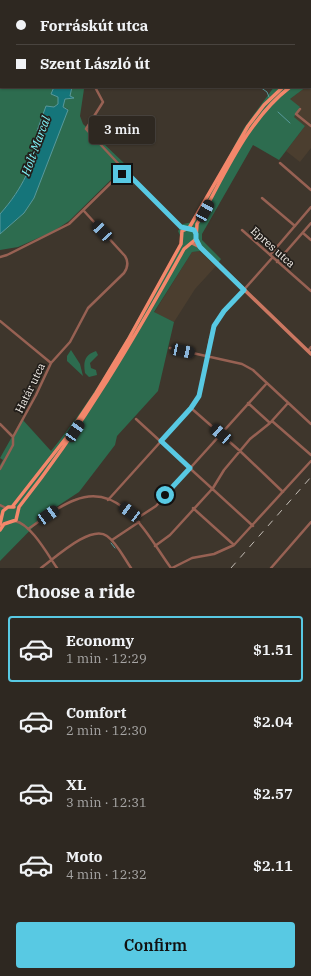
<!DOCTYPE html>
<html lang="en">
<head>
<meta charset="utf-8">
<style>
	:root { --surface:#2e2821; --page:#3a342e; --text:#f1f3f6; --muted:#a7a6a5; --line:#49443f; --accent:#58c9e3 }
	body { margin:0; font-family:"IBM Plex Serif",serif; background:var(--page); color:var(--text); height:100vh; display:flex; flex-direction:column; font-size:15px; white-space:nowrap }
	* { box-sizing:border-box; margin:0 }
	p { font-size:13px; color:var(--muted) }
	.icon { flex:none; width:22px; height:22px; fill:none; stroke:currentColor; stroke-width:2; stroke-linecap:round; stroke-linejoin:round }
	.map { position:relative; height:568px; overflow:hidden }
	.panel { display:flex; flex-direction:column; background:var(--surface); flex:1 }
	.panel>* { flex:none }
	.guide { position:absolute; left:0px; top:0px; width:311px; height:88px; box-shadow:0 1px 3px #0004,0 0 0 1px var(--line); display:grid; align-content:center; height:88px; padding:0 16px; background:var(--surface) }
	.end { position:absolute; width:18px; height:18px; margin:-9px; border:5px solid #58c9e3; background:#111; box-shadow:0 0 0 2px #111 }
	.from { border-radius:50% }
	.bubble { position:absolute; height:28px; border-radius:4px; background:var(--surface); box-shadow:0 1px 3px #0004,0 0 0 1px var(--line); font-size:13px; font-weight:600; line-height:28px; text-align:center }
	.car { position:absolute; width:12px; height:24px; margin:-12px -6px; border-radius:5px; box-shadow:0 0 3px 1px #0007; background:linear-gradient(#222 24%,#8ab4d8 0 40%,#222 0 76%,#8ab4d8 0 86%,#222 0) }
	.guide b { display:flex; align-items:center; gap:14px; height:38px; font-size:15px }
	.guide b+b { border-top:1px solid var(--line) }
	.guide i { width:10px; height:10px; background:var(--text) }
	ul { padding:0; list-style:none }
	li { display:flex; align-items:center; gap:12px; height:66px; margin:0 8px 6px; padding:0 8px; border:2px solid transparent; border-radius:4px }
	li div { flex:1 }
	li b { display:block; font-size:15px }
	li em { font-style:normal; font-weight:600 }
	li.active { border-color:var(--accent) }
	li>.icon { width:36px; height:36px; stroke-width:1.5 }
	h2 { padding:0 16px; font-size:18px; line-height:48px }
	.primary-button { display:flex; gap:8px; margin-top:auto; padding:8px 16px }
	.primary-button a { flex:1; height:46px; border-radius:4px; background:var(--accent); color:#111; font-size:16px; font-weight:600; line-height:46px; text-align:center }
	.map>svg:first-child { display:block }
</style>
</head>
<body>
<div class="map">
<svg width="311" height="568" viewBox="0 0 311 568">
	<rect width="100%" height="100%" fill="#3e362c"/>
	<path fill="#4b3e2f" d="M311,83V148L300,162L286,151L305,126L293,117L290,99L306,87H310Z
		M199,251L216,266L195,289L174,322L154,313L192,252Z"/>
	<path fill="#2d6c4f" d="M0,0L68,1H1V87H54L51,94L58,97V104L54,107L46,106L37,131L44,133C31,166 24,187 0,214Z
		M72,87H90L84,89L80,116L83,124L126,165L69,221L54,231L18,247L0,250V234L24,213L34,198L68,109L63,107L65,99L73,98L70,96Z
		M274,87H306L290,99L300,107L294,117L305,126L279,160L253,145L202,234V240L221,259L216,266L200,251L192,252L154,312L174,322L158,391L117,436L115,445L79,492L47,513L0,561V465L3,460L0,458L22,419L51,451C104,387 141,312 182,240L178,231L183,224L193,222L244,128Z
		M71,350L80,364L83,376L67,361V356Z
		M96,351L98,355L90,363L91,368L96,370L97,375L89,377L85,373C83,361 85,355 96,351Z"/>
	<path fill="#15757a" stroke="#589a9c" d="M54,87H72L70,96L74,98L65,99L63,107L68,110L34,198L24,213L0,234V214C24,187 31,166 43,133L37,131L46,106L54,107L58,104V97L51,94Z"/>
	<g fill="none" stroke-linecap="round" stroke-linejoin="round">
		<path stroke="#589a9c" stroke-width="1" d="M148,0L150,1
			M260,87L267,92L269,97
			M278,112L290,123
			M111,543L115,548"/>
		<path stroke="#976153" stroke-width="2.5" d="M143,0L144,1
			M95,87L103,102L86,129L128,174L181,227L186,228
			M300,109L296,114L311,126
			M280,163L311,190
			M262,198L295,226
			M242,230L311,291
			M303,233L311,240
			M270,255L311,207
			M0,257L7,255L69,224L117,177L127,174
			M277,262L311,223
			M0,321L51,363
			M170,348L242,364L253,370L311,424
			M308,351L311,347
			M248,403L270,423
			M191,408L240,451L283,492
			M136,419L253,526
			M272,421L311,455
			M0,424L13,437
			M0,469L13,445V437L36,395L51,363L70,342L88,308L124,273C128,267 129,262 125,256L84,211
			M108,500L191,408L199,396L201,388L210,339L217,320L272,258
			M0,505L6,508
			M193,508L234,545
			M136,519L156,506L267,383
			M15,521C31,524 48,555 57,568
			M28,529C43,519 58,506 75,500C122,481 149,538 171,568
			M112,540L139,522
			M155,546L170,535L213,488L224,470L250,439L270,423L288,403
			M41,568C55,558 91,524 107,536C117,543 124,558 131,568
			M172,568L192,558L214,554L234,545L311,461
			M271,568L311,522"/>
		<path stroke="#cb7761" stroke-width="3.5" d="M192,243L200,247L311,354"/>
		<path stroke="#f3876b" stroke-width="3.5" d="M310,69H311
			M310,74L311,73
			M189,228L248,126L264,105L283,87
			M12,507L66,438L96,393L128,340L181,244L182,231L189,228L194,230L196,234
			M0,524L3,511L8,507H14
			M0,530L4,524L16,520L19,507C83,426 134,339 184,249L196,239L197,224C224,177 246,121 290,87"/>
		<path stroke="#c4beb7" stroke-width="1" stroke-dasharray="7 7" stroke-linecap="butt" d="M231,568L311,477"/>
	</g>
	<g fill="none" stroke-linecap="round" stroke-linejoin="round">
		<path stroke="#58c9e3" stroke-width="5" d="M122,174H128L181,227L194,230L196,234V239L200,247L244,290L224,311L214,326L199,396L191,408L161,441L190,468L165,495"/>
	</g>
	<g text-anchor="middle" stroke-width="3.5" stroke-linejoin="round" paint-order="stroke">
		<g font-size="11" fill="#f6f1eb" stroke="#221e1a">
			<text transform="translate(273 247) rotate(42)" y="4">Epres utca</text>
			<text transform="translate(30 388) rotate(-64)" y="4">Határ utca</text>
		</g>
		<g font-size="12" font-style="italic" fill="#80f5fb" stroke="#221e1a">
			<text transform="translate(36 146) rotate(-70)" y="4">Holt-Marcal</text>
		</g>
	</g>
</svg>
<i class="end from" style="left:165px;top:495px"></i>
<i class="end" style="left:122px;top:174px"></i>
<div class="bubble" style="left:89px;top:116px;width:66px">3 min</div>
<i class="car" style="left:205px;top:211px;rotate:29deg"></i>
<i class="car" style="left:102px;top:231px;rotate:317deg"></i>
<i class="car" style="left:183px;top:351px;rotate:102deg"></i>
<i class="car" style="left:75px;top:431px;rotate:34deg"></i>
<i class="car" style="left:221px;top:434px;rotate:311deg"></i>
<i class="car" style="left:130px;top:512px;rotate:307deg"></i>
<i class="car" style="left:48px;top:515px;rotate:55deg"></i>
<div class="guide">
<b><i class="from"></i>Forráskút utca</b>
<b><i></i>Szent László út</b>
</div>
</div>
<section class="panel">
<h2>Choose a ride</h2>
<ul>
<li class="active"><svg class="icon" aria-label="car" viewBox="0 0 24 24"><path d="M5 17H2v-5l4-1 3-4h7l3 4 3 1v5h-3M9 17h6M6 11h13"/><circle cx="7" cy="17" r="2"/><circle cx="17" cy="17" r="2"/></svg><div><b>Economy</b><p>1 min · 12:29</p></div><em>$1.51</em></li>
<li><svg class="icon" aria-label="car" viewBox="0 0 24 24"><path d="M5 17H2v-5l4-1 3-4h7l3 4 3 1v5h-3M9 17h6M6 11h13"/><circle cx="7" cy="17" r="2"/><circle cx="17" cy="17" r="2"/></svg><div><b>Comfort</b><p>2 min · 12:30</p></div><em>$2.04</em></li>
<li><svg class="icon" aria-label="car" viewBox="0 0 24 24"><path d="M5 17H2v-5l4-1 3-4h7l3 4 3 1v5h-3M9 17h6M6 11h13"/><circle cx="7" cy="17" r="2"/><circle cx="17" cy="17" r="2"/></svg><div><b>XL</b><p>3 min · 12:31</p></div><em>$2.57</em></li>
<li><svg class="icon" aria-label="car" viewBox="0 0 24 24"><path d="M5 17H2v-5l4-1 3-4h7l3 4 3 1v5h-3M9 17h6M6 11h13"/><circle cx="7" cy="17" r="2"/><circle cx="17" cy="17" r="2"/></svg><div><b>Moto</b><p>4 min · 12:32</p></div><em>$2.11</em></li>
</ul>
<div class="primary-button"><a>Confirm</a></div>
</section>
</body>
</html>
